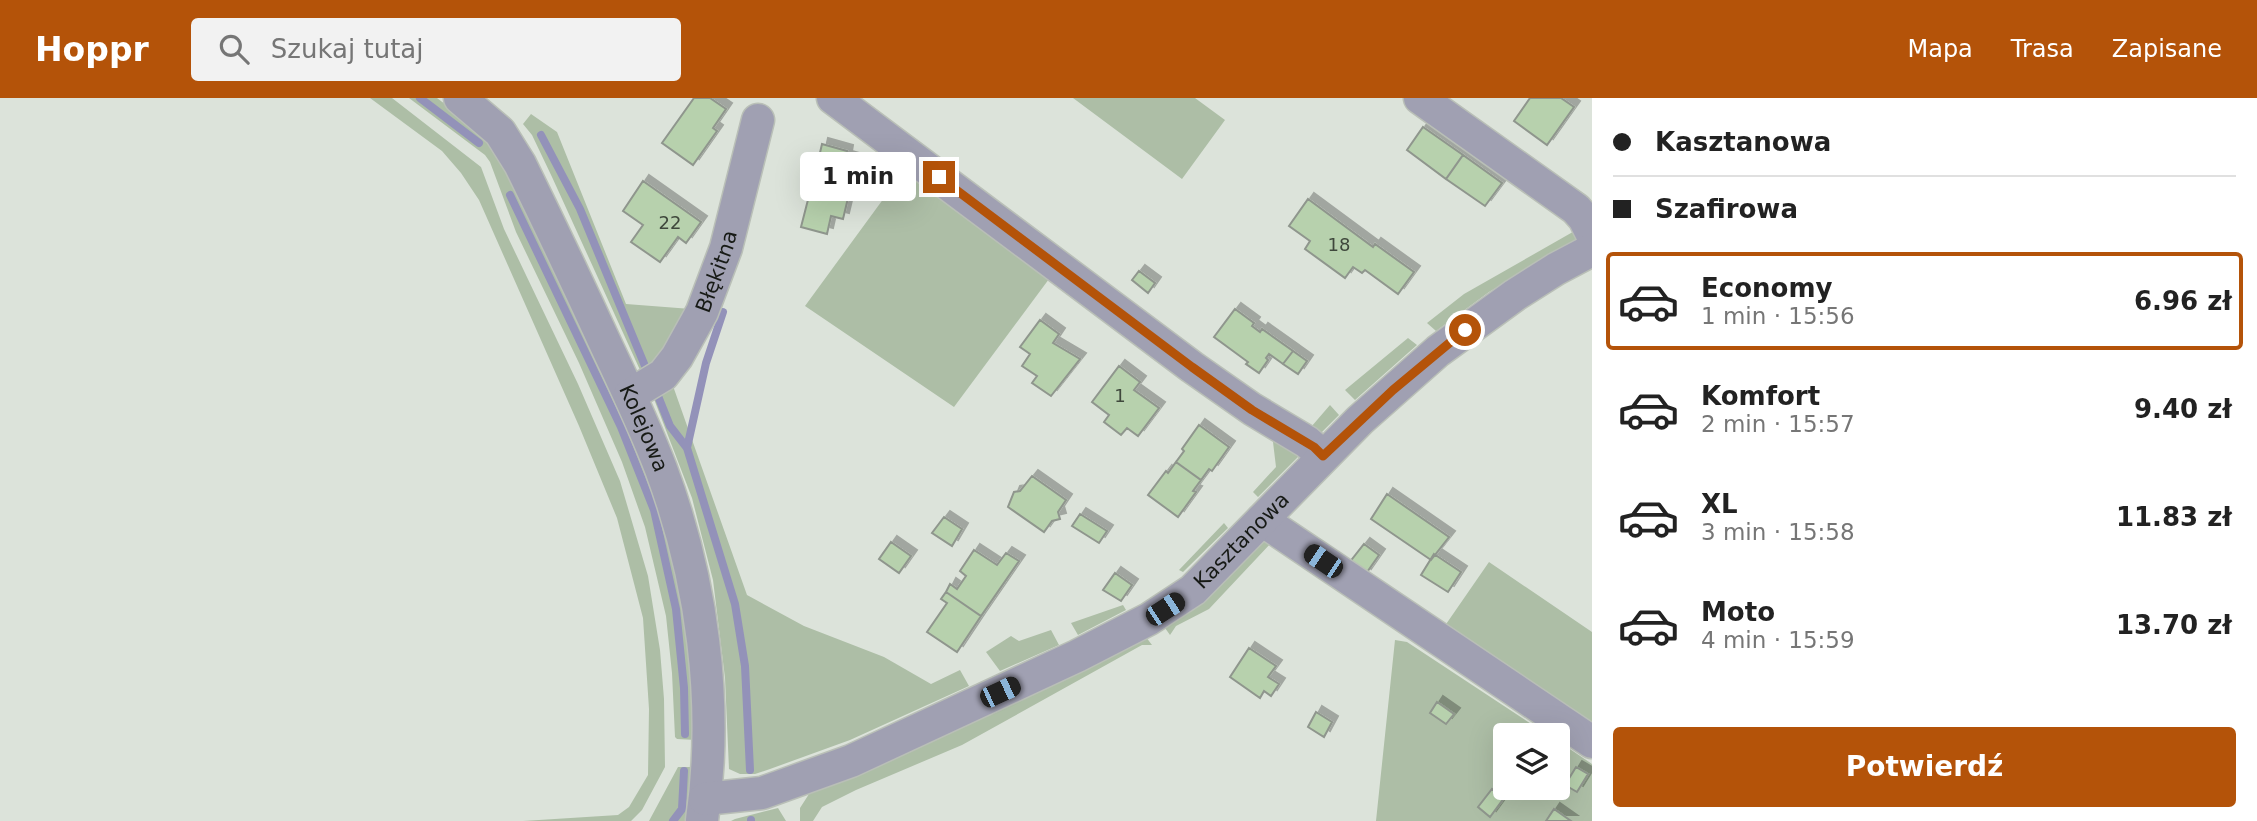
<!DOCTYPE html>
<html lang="pl">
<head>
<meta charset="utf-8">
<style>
	:root { --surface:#fff; --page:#f2f2f2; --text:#222; --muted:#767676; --line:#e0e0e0; --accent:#b45309 }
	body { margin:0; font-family:"DejaVu Sans",sans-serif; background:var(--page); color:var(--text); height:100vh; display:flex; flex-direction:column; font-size:26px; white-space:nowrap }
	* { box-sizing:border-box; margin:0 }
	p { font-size:23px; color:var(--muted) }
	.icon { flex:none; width:38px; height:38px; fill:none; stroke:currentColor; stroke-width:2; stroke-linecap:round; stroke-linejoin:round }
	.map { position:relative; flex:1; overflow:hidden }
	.details { display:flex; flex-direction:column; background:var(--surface); width:665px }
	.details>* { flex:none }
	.guide { display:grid; align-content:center; height:154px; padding:0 21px; background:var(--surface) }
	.buttons { position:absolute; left:1493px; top:625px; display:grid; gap:14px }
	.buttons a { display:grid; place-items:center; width:77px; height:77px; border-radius:7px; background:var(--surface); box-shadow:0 7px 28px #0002; font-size:35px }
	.end { position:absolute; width:32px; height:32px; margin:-16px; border:9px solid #b45309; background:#fff; box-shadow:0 0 0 4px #fff }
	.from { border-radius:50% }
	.bubble { position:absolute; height:49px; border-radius:7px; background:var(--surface); box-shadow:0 7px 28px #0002; font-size:23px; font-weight:700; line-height:49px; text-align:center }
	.car { position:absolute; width:21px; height:42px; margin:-21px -10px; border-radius:9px; box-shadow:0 0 5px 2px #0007; background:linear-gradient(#222 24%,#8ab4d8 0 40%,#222 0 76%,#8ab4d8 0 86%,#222 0) }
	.guide b { display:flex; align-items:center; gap:24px; height:66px; font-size:26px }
	.guide b+b { border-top:2px solid var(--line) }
	.guide i { width:18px; height:18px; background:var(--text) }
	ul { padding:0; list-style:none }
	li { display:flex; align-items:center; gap:21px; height:98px; margin:0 14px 10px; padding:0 7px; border:4px solid transparent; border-radius:7px }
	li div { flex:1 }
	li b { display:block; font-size:26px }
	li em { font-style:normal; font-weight:700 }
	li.selected { border-color:var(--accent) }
	li>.icon { width:63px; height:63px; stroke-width:1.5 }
	.action { display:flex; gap:14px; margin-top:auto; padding:14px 21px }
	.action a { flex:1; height:80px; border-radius:7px; background:var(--accent); color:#fff; font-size:28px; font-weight:700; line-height:80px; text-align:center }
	header { display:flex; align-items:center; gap:42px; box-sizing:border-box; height:98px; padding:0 35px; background:var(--accent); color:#fff }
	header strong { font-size:33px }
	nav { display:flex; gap:38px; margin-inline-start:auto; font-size:24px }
	.search { width:490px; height:63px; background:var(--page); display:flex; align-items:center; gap:18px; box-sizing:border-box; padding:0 24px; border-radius:7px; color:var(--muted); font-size:26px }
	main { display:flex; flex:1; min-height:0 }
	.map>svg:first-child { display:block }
</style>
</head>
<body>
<header>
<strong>Hoppr</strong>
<div class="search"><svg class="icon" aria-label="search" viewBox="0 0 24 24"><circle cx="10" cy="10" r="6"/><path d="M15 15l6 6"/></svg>Szukaj tutaj</div>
<nav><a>Mapa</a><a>Trasa</a><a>Zapisane</a></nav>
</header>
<main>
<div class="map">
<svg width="1592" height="723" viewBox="0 0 1592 723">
	<defs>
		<filter id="shadow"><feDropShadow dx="6" dy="-6" stdDeviation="0" flood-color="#0004"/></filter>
	</defs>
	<rect width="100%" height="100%" fill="#dce3da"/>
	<path fill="#adbea6" d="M370,0H392L481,69L504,131L578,286L620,383L648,478L660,552L664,601L665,669L642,712L631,723H523L618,717L629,709L648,677L649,611L643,520L617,420L579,328L479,102L461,75L442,53Z
		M409,0H437L471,26L492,49L581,217L661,407L689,529L696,642L677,641L675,639L672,575L666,518L645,429L622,364L579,265L516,134L490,64L485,57Z
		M1073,0H1195L1225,22L1182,81Z
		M531,16L557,34L626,206L691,211L651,270L649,267L640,272L552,79L532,37L523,26Z
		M903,74L1049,181L954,309L805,208Z
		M1578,131L1582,139L1489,194L1436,233L1427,225L1464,196Z
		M1408,240L1417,247L1355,302L1345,292Z
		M673,288L747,497L804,528L884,559L931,586L960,572L969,588L850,642L770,671L755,676H740L729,671L725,580L713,482L692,400L654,301Z
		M1330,307L1339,317L1322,334L1305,336Z
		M1276,338L1306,351L1258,399L1253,394L1276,369L1273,344Z
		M1224,425L1228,430L1183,474L1179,472Z
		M1261,437L1272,444L1209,511L1176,528L1170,537L1165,530V522Z
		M1489,464L1592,534V634L1442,532Z
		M1123,507L1126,512L1078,537L1071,525Z
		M1051,532L1059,547L1000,573L986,554L1011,538L1019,543Z
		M1143,535L1152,547H1142L962,647L856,692L822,709L813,723H800V710L809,696L924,645Z
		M1395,542L1407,544L1548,637H1505V690H1558V643L1592,666V723H1376Z
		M678,669H696L689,723H649Z
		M778,710L786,723H731L735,721Z"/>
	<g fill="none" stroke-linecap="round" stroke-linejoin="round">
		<path stroke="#9392b9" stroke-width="8" d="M420,0L479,45
			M541,37L580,111L645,268
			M510,97L621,329L654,412L676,511L684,590L685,636
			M658,298L670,328L687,350L735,506L745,568L750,672
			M687,350L706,265L723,214
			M751,722V723
			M673,723L682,711L684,673"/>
	</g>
	<path fill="#b7d1ad" stroke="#8f968d" stroke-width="2" filter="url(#shadow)" d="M694,0H710L726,11L713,30L717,33L693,67L662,45Z
		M1530,0H1561L1574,9L1547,47L1514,23Z
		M1423,29L1463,57L1446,81L1407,52Z
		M822,46L847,53L846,59L857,62L843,121L831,118L827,136L801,129L811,90L814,91L819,72H816Z
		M1463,57L1502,85L1485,108L1446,81Z
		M643,83L701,124L686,145L678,139L660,164L631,144L643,127L623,113Z
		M1308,101L1373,149L1375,146L1414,174L1398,196L1365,172L1362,175L1353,169L1345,180L1305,151L1310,143L1289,128Z
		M1139,173L1155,185L1148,195L1132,182Z
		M1235,211L1254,225L1252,228L1260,234L1262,231L1293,253L1283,266L1269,256L1266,260L1268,262L1259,275L1246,266L1248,264L1214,239Z
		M1040,222L1059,236L1053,245L1080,261L1051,298L1032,285L1037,278L1022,268L1030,256L1020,249Z
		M1293,253L1307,263L1298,276L1283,266Z
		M1119,268L1140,284L1134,292L1159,310L1138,338L1127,330L1121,337L1104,324L1109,317L1092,304Z
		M1199,327L1229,349L1212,373L1209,371L1201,382L1176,364L1184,353L1182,351Z
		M1176,364L1201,382L1193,393L1196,394L1178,419L1148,397L1166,373L1168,375Z
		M1032,378L1066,402L1058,414L1060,421L1052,423L1044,434L1008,409L1014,394L1020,393Z
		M1387,396L1449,439L1431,462L1371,421Z
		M1080,416L1107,433L1099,445L1072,428Z
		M944,419L962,431L952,448L932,435Z
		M891,444L911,458L899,475L879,461Z
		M1364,446L1379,457L1365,477L1349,465Z
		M974,452L997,467L1006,455L1019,463L981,518L946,494L950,486L957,491L966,478L960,473Z
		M1434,456L1461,474L1448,494L1421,477Z
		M1115,475L1132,487L1121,503L1103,492Z
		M946,494L981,518L957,554L927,534L947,505L941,501Z
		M1249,550L1276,568L1268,579L1279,586L1271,598L1264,593L1260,600L1230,579Z
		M1437,604L1454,616L1446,626L1430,615Z
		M1316,614L1332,624L1324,639L1308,629Z
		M1576,669L1588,676L1577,694L1565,687Z
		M1492,691L1504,700L1490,719L1478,709Z
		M1554,711L1571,723H1546Z"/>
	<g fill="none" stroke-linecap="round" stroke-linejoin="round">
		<g stroke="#b9bfb7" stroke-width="35">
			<g id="minor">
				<path id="s1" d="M460,0L500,34L520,66C550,127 579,188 607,249C626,289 645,329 661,371C702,481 719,605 702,722"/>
				<path d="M833,0L1192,269L1252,311L1307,344L1323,358"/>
				<path d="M1420,0L1576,111L1584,120L1592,136"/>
				<path id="s2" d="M630,297L663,277L677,259L702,214L726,150L758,22"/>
				<path d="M1262,422L1592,644"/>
				<path id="s3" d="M705,701L762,695L851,663L1077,558L1149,521L1193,492L1360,322L1438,253L1515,197L1556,171L1592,152"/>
			</g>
		</g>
		<use href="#minor" stroke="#a0a0b2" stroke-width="32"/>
	</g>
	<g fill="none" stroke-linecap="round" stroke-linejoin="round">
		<path stroke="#b45309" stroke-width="9" d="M939,79L1192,269L1252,312L1314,349L1323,358L1393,292L1465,232"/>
	</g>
	<g text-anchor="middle" stroke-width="5" stroke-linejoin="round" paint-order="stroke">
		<g font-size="18" fill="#3f483c">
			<text x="670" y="131">22</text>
			<text x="1339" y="153">18</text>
			<text x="1120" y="304">1</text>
		</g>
		<g font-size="21" fill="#171a16" stroke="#dce3da">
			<text dy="7" stroke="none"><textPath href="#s2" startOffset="156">Błękitna</textPath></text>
			<text dy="7" stroke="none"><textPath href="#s1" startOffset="382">Kolejowa</textPath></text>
			<text dy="7" stroke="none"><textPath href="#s3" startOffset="604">Kasztanowa</textPath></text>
		</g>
	</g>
</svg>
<div class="buttons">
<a><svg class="icon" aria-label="layers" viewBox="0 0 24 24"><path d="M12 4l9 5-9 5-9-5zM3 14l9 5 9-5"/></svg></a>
</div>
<i class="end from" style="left:1465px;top:232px"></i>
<i class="end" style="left:939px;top:79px"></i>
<div class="bubble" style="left:800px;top:54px;width:116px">1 min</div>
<i class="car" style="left:1323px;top:463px;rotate:304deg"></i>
<i class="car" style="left:1165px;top:511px;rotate:57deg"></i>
<i class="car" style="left:1000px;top:594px;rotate:65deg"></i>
</div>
<section class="details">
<div class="guide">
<b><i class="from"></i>Kasztanowa</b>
<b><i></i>Szafirowa</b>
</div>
<ul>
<li class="selected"><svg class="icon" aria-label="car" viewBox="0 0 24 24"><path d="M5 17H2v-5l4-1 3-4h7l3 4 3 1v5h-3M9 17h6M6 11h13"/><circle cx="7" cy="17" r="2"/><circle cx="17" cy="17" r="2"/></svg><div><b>Economy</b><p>1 min · 15:56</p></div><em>6.96 zł</em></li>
<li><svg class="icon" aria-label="car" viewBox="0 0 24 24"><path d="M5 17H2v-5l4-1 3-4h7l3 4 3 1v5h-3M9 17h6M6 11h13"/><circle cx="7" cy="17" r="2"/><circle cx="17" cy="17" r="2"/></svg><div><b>Komfort</b><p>2 min · 15:57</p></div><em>9.40 zł</em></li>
<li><svg class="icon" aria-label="car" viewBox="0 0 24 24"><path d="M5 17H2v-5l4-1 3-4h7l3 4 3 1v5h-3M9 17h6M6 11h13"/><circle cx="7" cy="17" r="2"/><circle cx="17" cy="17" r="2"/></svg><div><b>XL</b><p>3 min · 15:58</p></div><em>11.83 zł</em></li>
<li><svg class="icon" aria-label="car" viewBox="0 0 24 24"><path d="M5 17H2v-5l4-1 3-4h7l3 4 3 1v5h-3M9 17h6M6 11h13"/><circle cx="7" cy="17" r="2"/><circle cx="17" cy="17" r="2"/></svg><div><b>Moto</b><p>4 min · 15:59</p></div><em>13.70 zł</em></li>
</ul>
<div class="action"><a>Potwierdź</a></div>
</section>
</main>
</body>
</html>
